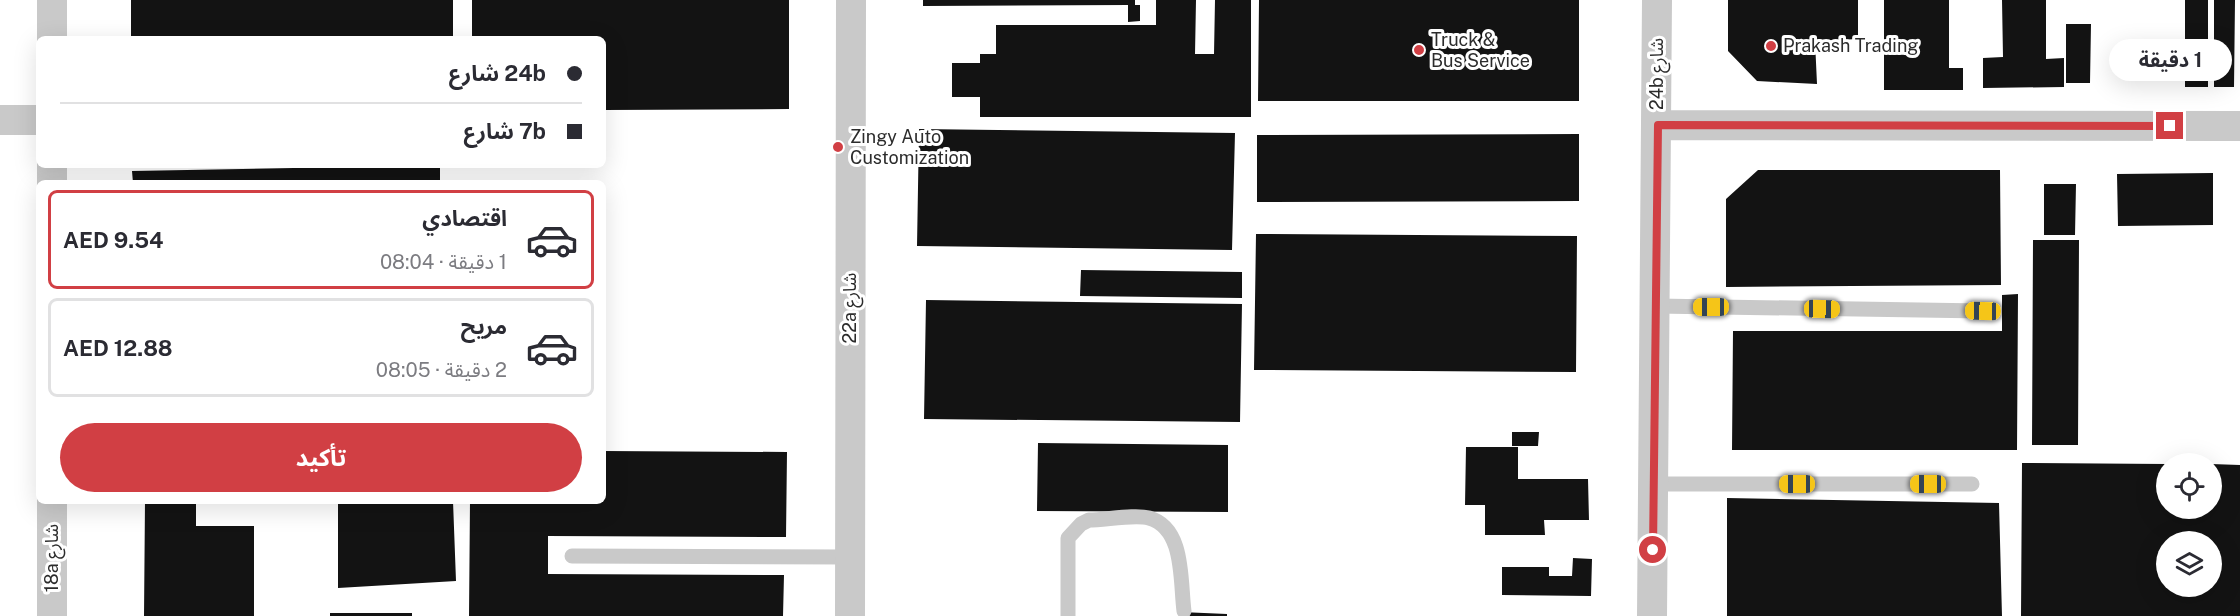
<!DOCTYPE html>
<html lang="ar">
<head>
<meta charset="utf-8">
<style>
	:root { --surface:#fff; --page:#f7f7f7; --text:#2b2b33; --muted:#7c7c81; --line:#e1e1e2; --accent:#d13f44 }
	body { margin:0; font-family:"Public Sans","Noto Sans Arabic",sans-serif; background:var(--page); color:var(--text); direction:rtl; height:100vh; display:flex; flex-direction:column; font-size:22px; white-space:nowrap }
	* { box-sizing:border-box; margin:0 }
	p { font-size:20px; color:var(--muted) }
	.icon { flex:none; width:33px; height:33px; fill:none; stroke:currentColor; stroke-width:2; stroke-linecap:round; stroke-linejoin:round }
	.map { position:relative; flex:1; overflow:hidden; direction:ltr }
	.panel { position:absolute; left:36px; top:180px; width:570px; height:324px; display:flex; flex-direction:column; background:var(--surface); border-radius:9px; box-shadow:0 6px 24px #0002; direction:rtl }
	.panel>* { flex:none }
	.guide { position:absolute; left:36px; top:36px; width:570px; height:132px; border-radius:9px; box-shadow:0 6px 24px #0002; direction:rtl; display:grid; align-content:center; height:132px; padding:0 24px; background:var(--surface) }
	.fabs { position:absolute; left:2156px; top:453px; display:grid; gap:12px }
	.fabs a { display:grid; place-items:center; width:66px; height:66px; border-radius:50%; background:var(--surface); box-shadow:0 6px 24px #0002; font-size:30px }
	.end { position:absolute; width:27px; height:27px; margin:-14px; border:8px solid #d13f44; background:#fff; box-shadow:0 0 0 3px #fff }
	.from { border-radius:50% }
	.bubble { position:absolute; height:42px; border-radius:21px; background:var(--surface); box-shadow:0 6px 24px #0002; font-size:20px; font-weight:700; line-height:42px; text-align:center; direction:rtl }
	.car { position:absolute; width:18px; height:36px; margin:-18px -9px; border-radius:8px; box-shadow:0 0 4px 2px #0007; background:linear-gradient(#f5c518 24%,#345 0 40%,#f5c518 0 76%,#345 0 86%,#f5c518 0) }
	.guide b { display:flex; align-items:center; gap:21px; height:57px; font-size:22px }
	.guide b+b { border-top:2px solid var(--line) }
	.guide i { width:15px; height:15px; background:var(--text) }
	ul { padding:10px 0 0; list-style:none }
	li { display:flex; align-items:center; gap:18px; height:99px; margin:0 12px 9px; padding:0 12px; border:3px solid var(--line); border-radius:9px }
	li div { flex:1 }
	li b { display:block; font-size:22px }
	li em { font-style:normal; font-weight:700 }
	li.current { border-color:var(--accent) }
	li>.icon { width:54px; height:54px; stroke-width:1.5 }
	.cta { display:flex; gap:12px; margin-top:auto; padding:12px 24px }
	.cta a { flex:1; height:69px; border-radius:36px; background:var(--accent); color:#fff; font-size:24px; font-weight:700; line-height:69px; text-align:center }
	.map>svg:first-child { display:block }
</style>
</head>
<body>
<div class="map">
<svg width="2240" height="616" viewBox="0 0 2240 616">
	<rect width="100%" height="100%" fill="#fff"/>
	<path fill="#131313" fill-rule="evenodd" d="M131,0H453V39H131Z
		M472,0H789V109L603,110V39H472Z
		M923,0H1135V5H1140V21L1128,22V5L923,6Z
		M1156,0H1196L1195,54H1214L1215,0H1251V117H980V97H952V63H980V54H996V25H1156Z
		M1259,0H1579V101H1258Z
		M1728,0H1858V39L1815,41L1817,84L1757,81L1728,51Z
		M1884,0H1949V68H1963V90H1884Z
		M2002,0H2046V59L2064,58V87L1983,88V58L2003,57Z
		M2185,0H2208V87H2185Z
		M2214,0H2235L2234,87H2214Z
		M2066,24H2091L2090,83H2066Z
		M919,129L1235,133L1232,250L917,246Z
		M1579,134V201L1257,202V135Z
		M294,165H440V183H133L132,171L294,168Z
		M1758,170H2000L2001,285L1726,287V199Z
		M2213,173V225L2118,226L2117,174Z
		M2044,184H2076L2075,235H2044Z
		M1256,234L1577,236L1576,372L1254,370Z
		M2033,240H2079L2078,445H2032Z
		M1081,270L1242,272V298L1080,296Z
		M2018,294L2017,450H1732L1733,331H2002V295Z
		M926,300L1242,304L1240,422L924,419Z
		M1512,432H1539L1538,446H1512Z
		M1038,443L1228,445V512L1037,511Z
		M1466,447H1518V479H1588L1589,520H1544L1545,535H1485V505H1465Z
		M603,451L787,452L786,537L548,536V574L784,575L783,616H469L470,501H603Z
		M2022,463L2166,464V508H2211V464L2240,465V616H2021ZM2166,542H2211V586H2166Z
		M1727,498L1999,503L2002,616H1727Z
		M145,501H196V526H254V616H144Z
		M338,501H453L456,581L338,588Z
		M1573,558L1592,559L1591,596L1502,595V567H1549V576H1572Z
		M1181,612L1227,614V616H1181Z
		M330,613H412V616H330Z"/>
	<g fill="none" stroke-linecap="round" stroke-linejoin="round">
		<path stroke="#c9c9c9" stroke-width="15" d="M1656,306L1983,311
			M1654,484H1972
			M572,556L850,557
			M1068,616V538L1081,524L1089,520C1105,520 1135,514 1149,518C1185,528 1180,581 1184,611"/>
		<path stroke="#c9c9c9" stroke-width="30" d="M52,39V0
			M0,120H39
			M1658,125L2240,126
			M52,183V165
			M52,616V501
			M850,616L851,0
			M1652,616L1657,0"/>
	</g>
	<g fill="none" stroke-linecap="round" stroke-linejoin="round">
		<path stroke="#d13f44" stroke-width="8" d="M1653,550L1658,125L2170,126"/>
	</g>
	<g fill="#d13f44" stroke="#fff" stroke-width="2">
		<circle cx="1771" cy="46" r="6"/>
		<circle cx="1419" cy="50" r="6"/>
		<circle cx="838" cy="147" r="6"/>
	</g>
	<g text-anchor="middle" stroke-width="6" stroke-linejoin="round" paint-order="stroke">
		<g font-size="18" fill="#2c2c2c" stroke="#fff" text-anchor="start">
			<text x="1431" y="46">Truck &amp;<tspan x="1431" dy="21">Bus Service</tspan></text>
			<text x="1783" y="52">Prakash Trading</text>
			<text x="850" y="143">Zingy Auto<tspan x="850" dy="21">Customization</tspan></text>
		</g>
		<g font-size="18" fill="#2c2c2c" stroke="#fff">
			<text transform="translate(1657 74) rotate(-90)" y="6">24b شارع</text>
			<text transform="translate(850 308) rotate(-90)" y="6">22a شارع</text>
			<text transform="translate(52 558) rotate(-90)" y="6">18a شارع</text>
		</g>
	</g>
</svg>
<div class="fabs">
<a><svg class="icon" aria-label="locate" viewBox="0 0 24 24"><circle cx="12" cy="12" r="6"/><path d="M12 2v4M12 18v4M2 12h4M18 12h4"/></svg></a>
<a><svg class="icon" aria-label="layers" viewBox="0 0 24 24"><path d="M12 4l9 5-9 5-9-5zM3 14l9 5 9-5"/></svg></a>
</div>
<i class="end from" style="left:1653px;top:550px"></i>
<i class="end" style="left:2170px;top:126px"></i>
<div class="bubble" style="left:2109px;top:39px;width:123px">1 دقيقة</div>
<i class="car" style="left:1711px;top:307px;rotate:270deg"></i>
<i class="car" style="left:1822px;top:309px;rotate:91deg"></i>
<i class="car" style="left:1983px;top:311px;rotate:271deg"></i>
<i class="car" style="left:1797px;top:484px;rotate:270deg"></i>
<i class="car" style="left:1928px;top:484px;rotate:270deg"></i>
<div class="guide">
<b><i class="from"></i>24b شارع</b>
<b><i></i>7b شارع</b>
</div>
<section class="panel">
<ul>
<li class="current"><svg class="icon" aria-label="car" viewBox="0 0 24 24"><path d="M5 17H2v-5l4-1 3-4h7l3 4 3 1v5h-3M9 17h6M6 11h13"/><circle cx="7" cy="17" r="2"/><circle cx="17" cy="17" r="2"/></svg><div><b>اقتصادي</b><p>1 دقيقة · 08:04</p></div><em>AED 9.54</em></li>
<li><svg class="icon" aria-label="car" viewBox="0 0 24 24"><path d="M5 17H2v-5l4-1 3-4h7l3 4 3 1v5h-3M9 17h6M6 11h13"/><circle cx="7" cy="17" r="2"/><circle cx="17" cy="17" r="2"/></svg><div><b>مريح</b><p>2 دقيقة · 08:05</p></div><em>AED 12.88</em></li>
</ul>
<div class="cta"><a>تأكيد</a></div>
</section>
</div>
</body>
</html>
